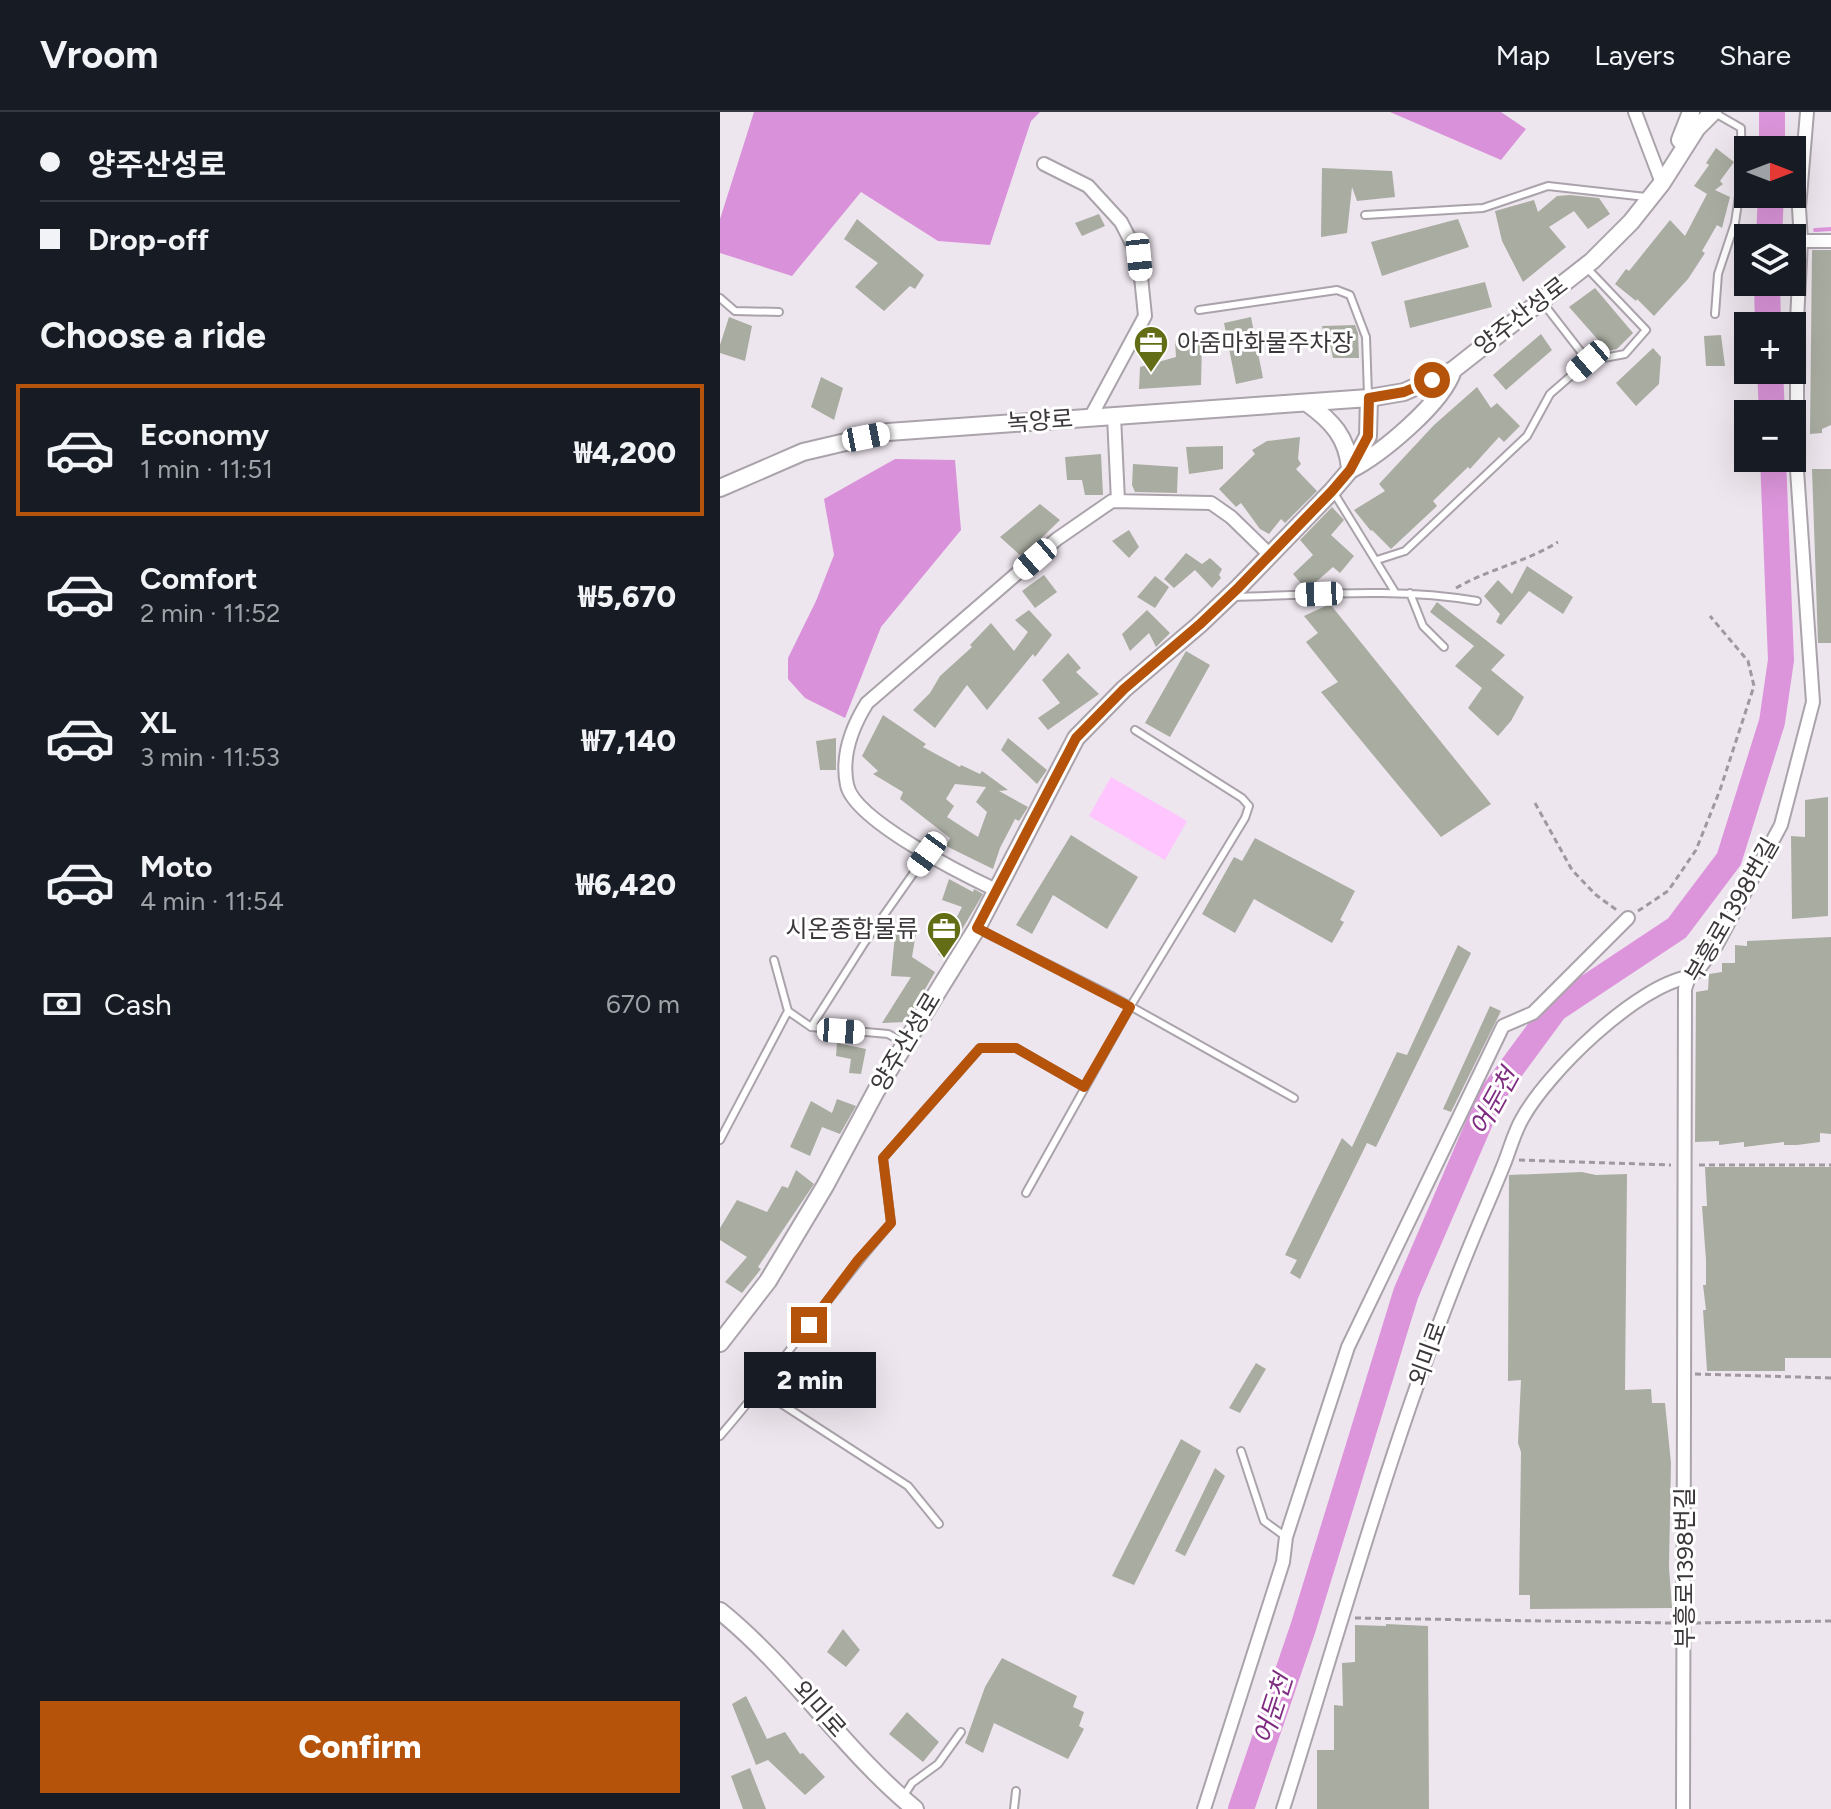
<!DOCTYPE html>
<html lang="en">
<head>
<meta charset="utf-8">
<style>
	:root { --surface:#171b24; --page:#242831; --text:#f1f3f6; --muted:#9ea1a6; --line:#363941; --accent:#b45309 }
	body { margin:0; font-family:Figtree,"Noto Sans KR",sans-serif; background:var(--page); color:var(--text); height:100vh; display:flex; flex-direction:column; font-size:30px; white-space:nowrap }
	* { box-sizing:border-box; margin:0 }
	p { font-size:26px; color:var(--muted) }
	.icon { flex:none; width:44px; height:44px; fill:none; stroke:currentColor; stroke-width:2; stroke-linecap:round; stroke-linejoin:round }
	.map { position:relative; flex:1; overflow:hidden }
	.panel { display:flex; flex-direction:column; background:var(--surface); width:720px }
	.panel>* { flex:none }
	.guide { display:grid; align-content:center; height:176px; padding:0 40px; background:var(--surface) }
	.needle { width:52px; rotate:90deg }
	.tools { position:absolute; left:1014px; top:24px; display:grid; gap:16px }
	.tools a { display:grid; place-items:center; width:72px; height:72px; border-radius:0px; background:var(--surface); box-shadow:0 8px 32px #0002; font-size:40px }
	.end { position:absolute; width:36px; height:36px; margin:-18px; border:10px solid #b45309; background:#fff; box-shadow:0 0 0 4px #fff }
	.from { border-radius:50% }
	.bubble { position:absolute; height:56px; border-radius:0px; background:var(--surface); box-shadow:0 8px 32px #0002; font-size:26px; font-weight:800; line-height:56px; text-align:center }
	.car { position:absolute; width:24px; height:48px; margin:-24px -12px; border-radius:10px; box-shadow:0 0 6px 2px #0007; background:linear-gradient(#fff 24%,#345 0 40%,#fff 0 76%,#345 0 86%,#fff 0) }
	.guide b { display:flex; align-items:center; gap:28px; height:76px; font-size:30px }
	.guide b+b { border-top:2px solid var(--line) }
	.guide i { width:20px; height:20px; background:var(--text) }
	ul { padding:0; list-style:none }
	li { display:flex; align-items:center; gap:24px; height:132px; margin:0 16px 12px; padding:0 24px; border:4px solid transparent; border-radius:0px }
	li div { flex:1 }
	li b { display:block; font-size:30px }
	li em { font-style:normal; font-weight:800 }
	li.on { border-color:var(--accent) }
	li>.icon { width:72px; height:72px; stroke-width:1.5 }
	h2 { padding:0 40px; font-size:36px; line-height:96px }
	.pay { display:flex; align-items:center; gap:20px; height:88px; padding:0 40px; font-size:30px }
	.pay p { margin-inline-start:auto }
	.primary-button { display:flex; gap:16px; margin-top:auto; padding:16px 40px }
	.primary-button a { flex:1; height:92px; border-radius:0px; background:var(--accent); color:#fff; font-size:32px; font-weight:800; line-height:92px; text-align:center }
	header { display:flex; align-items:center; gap:48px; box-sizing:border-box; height:112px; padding:0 40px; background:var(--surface); border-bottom:2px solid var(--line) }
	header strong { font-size:38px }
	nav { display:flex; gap:44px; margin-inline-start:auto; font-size:28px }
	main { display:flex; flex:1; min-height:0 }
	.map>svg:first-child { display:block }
</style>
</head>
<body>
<header>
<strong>Vroom</strong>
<nav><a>Map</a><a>Layers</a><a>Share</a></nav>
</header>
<main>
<section class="panel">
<div class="guide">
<b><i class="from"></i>양주산성로</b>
<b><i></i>Drop-off</b>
</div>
<h2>Choose a ride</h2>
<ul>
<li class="on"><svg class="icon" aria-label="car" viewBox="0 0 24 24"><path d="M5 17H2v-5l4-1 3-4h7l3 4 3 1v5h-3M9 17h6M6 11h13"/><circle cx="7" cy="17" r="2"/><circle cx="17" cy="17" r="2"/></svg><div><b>Economy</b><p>1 min · 11:51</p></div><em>₩4,200</em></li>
<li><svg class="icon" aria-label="car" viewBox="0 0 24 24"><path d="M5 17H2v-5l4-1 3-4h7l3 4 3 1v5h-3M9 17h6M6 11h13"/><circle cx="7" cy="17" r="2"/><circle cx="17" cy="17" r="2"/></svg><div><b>Comfort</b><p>2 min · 11:52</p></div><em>₩5,670</em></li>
<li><svg class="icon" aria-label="car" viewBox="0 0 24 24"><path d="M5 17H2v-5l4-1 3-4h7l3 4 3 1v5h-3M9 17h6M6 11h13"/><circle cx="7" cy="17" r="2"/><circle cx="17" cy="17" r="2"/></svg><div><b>XL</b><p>3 min · 11:53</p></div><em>₩7,140</em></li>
<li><svg class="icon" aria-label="car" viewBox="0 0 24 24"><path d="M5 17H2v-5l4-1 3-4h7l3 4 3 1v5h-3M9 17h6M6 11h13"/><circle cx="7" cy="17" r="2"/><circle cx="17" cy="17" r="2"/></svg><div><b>Moto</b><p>4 min · 11:54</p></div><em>₩6,420</em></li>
</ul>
<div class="pay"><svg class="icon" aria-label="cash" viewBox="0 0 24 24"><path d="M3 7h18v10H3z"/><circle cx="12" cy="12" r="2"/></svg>Cash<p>670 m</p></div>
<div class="primary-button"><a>Confirm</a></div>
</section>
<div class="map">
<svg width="1111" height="1697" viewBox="0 0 1111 1697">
	<rect width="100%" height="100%" fill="#eee6ee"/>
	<path fill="#ffc5fe" d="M391,665L467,709L445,748L369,704Z"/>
	<path fill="#d992d9" d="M34,0H320L311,9L270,133L218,129L141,80L72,164L0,141V107Z
		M670,0H781L806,17L781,48Z
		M175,347L235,348L241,418L161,515L125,606L85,586L68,567V546L96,489L114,443L104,387Z"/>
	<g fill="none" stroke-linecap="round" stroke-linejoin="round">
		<path stroke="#dc95db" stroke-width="4" d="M1095,118L1111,117
			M1049,119L1072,118"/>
		<path stroke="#dc95db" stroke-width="26" d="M1052,0V38
			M1049,126L1051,82
			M1047,170L1048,214
			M1050,258L1052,302
			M521,1697L583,1516L686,1181L771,984L835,897L957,816L1009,747L1052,610L1061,548L1053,346"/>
	</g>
	<path fill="#a9aca1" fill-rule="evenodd" d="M996,36L1014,50L1000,69L1003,72L995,78L1010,85L1002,116L997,113L982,139L985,141L968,167L934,204L917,187L916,189L895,172L906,157L909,159L950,108L965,124L987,82L974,74L989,53L986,51Z
		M602,56L672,59L675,85L637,89L632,75L627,121L601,125Z
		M850,83L879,86L890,102L868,117L854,99L829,115L846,135L803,170L782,129L775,99L814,88L818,100L837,84Z
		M379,102L385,114L362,124L355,111Z
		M137,107L204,163L195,177L190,174L164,199L135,175L158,151L124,127Z
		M738,107L749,135L662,164L651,130Z
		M1092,138H1111V313L1102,317V321L1090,322Z
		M765,170L772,195L690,216L684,189Z
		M875,176L913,221L897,237L888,239L849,195Z
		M9,205L32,214L25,249L0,241V233Z
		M531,205L543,266L516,272L504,211Z
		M635,213L638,221L639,246H613L609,228L604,225L602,214Z
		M821,222L832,238L786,278L773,263Z
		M1001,223L1005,254H986L984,224Z
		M455,228L482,229L481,273L419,277L420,255L456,245Z
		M933,236L941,245L939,272L916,294L896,271Z
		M101,265L123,276L114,308L91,295Z
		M757,275L771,296L777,291L800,314L784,330L779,325L750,357L748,355L713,389L717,394L671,437L652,418L651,419L634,398L665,379L659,372L714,313Z
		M580,325L578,347L581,352L576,357L597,379L565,411L561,407L549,422L540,417L521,391L516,395L499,377L535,342L532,338L547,329Z
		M503,334V357L469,362L466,335Z
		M381,342L383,383H365L362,368H347L345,345Z
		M413,352L458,355L457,381L415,380L412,373Z
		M1092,357H1111V531H1098Z
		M320,392L340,408L302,445L280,425Z
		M612,395L624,408L611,423L634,444L620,461L613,455L589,476H585L573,462L593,443L580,428Z
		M409,418L419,435L409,446L392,429Z
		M466,441L482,452L490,446L502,457L499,463L501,466L492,476L475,458L454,476L444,467Z
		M807,454L853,485L843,502L809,479L781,513L776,510L780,502L764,484L778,468L792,482Z
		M324,463L337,480L315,496L302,479Z
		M435,464L449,475L435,496L417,485Z
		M717,490L785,543L771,558L804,585L791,609L778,624L748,596L762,576L735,554L754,534L710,500Z
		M610,492L771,692L721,725L601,580L618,570L586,530L598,521L584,504Z
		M309,498L332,523L315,545L313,542L267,598L247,573L215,616L193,598L210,581L220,564L252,535L250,533L271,511L294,539L308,520L295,508Z
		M427,498L450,521L436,535L429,521L410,539L402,522Z
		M466,539L490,553L450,625L425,611Z
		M348,541L361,556L356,560L379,582L328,618L318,606L340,591L322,568Z
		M163,603L206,632L203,635L240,655L241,653L260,662L262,659L288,678L279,679L308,695L299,709L295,707L280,736L273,757L226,734L230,726L180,687L183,680L153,662L158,659L142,644ZM235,672L266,675L256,690L267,700L258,725L227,705L234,694L226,687Z
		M116,626V658H100L96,629Z
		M288,626L327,658L317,672L281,638Z
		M1108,685V804L1072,807L1071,724L1085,725V688Z
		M351,723L418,765L387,817L333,783L312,822L296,813Z
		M535,726L635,779L620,808L624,810L612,831L534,787L515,821L482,802L514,745L522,749Z
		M229,767L253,780L254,777L263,782L224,848L218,842L242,795L222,788Z
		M176,812L197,815L192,845L215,860L186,910L162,911L191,865L171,864Z
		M1111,825V1022L1100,1021V1030L1077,1033H1064V1030L1024,1035V1030L999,1033V1029L975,1030L976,880L988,878L989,862L1002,860V851H1015V833L1027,834V829Z
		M738,833L751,841L656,1035L647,1031L580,1167L570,1161L577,1148L565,1143L622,1026L632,1035L677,940L687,943Z
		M770,894L781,899L731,1000L723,997Z
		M117,931L146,937L141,962L129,961L131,947L116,944Z
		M117,987L136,994L120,1022L102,1015L90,1044L70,1035L91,989L112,1001Z
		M985,1055H1111V1246H1065V1259H987L983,1198H986L983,1173H986V1148L982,1094H987Z
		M76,1058L94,1072L38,1155L41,1157L22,1181L5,1170L27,1145L0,1128V1116L17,1088L47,1100L62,1074L68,1076Z
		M862,1060L876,1063L907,1062L905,1278L931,1277L932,1291H945L951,1351L949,1455L952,1496L810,1497V1483H799L801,1340L798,1331L801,1268L788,1269L789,1063Z
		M536,1251L546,1257L520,1301L509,1296Z
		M461,1327L481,1339L414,1473L392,1464Z
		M495,1356L505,1364L465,1444L455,1439Z
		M666,1512L708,1514L709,1697H597V1638H614V1593L623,1594L622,1551L635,1550V1513L666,1514Z
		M123,1517L140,1538L126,1555L107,1540Z
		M282,1546L357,1584L353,1595L364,1600L359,1614L364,1617L348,1647L274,1611L263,1641L245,1631L265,1575Z
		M26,1584L47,1627L65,1620L80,1642L83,1641L105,1665L85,1683L48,1648L36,1653L12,1592Z
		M187,1600L219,1630L203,1650L169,1622Z
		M30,1656L46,1697H23L11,1664Z"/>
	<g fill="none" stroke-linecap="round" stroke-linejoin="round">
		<g stroke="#aba3ab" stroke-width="10">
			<path id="service" d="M993,0L1021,16L1022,63L1015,111L998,162L995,202
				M645,103L763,96L828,74L926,85
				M0,186L15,199L59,200
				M823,191L868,249
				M479,198L617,178L630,183L646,225L648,283
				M614,381L675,480
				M657,448L685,439L807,324L830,282L868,249L905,242L926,218L866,155
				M690,481L703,514L724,535
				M512,485C594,483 676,475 757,489
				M260,818L394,885L574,986
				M54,848L68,899L91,915
				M185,931L168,922L91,915L145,830L207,742
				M0,1028L68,899
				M306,1081L410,895L525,706L529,694L522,686L415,618
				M40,1278L188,1374L219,1412
				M0,1324C60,1255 111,1180 171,1111L163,1046L260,936H296L364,975
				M521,1339L544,1409L566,1425
				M183,1685L192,1671L218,1652L241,1620
				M294,1697L296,1679"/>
		</g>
		<g stroke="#aba3ab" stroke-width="16">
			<path id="minor" d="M915,0L942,71
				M324,52L368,74L401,110L419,145L425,204L370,306
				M1081,129H1111
				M394,304L398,389
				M276,778C244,763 134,708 127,673C121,644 132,615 147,591L337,427L392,389L491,391L511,405L550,443
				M484,1697L563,1450L566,1425L628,1235L783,914L813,901L908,806
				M563,1697C622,1511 673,1322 747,1141C759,1111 772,1082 784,1052C790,1037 794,1021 802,1007C827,961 916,874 969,865
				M963,1697L965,877L969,865L978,858L996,834L1061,713L1093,590L1077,358V208L1081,129L1079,96L1087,0"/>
		</g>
		<g stroke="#aba3ab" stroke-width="20">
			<path id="tertiary" d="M960,28L971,0
				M587,291C612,309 627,325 630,356
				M630,358C661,342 723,291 733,258
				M0,376L83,340L168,320L649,286L684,280L733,258L872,149L911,110L942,71L977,16L993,0
				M0,1231L48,1169L105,1074L156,979L257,816L356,626L404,577L479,513L519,475L612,379L630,358L648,324L649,286
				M0,1499C73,1558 123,1638 195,1697"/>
		</g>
		<path stroke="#9f999f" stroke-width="3" stroke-dasharray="6 4" stroke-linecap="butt" d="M736,476C769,457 806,450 838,430
			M815,691L852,758L876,783L898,799
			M918,799L948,779L976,738L1000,678L1034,574L1028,549L990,504
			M799,1048L951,1053
			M979,1053H1111
			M975,1262L1111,1266
			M635,1506L951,1511
			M975,1511L1111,1509"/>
		<use href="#service" stroke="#fff" stroke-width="6"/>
		<use href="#minor" stroke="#fff" stroke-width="12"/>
		<use href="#tertiary" stroke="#fff" stroke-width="16"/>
	</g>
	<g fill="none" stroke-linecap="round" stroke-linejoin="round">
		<path stroke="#b45309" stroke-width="10" d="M89,1213L138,1148L171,1111L163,1046L260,936H296L364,975L410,895L257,816L356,626L404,577L479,513L519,475L612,379L630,358L648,324L649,286L684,280L712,268"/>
	</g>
	<defs>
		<g id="office-pin" transform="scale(1.8)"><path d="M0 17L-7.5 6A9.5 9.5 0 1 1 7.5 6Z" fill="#636d15" stroke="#fff"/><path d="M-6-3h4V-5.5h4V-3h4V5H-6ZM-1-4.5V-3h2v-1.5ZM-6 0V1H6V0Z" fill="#fff"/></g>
	</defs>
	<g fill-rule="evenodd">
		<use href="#office-pin" x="431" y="231"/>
		<use href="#office-pin" x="224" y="817"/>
	</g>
	<g text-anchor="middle" stroke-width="6" stroke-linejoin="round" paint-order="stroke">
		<g font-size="24" fill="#3b373b" stroke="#fff">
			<text transform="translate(801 204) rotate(-38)" y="8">양주산성로</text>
			<text transform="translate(320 309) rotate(-4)" y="8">녹양로</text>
			<text transform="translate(1012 798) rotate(-60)" y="8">부흥로1398번길</text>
			<text transform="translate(186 930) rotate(-59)" y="8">양주산성로</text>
			<text transform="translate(708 1242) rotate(-70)" y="8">외미로</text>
			<text transform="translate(965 1456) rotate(-90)" y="8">부흥로1398번길</text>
			<text transform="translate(99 1597) rotate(48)" y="8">외미로</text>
		</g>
		<g font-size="24" fill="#3b373b" stroke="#fff" text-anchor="start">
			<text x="457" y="239">아줌마화물주차장</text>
			<text x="198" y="825" text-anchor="end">시온종합물류</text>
		</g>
		<g font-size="26" font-style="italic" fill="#7f2d81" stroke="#fff">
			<text transform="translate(774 990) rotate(-61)" y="9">어둔천</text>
			<text transform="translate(553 1597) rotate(-72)" y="9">어둔천</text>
		</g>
	</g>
</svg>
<div class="tools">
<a><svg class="needle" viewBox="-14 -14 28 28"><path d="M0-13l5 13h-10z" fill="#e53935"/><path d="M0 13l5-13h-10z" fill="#9ea1a6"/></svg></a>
<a><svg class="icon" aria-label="layers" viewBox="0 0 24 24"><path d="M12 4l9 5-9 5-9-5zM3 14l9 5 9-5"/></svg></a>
<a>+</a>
<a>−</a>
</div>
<i class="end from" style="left:712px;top:268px"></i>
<i class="end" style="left:89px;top:1213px"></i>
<div class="bubble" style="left:24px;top:1240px;width:132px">2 min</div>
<i class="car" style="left:419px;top:145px;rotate:174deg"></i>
<i class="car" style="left:868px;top:249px;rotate:229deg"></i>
<i class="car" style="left:146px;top:325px;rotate:79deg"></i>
<i class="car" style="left:315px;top:447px;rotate:229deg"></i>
<i class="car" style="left:599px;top:482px;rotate:268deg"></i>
<i class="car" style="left:207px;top:742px;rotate:216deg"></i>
<i class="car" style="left:121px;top:919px;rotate:94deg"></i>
</div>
</main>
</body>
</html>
